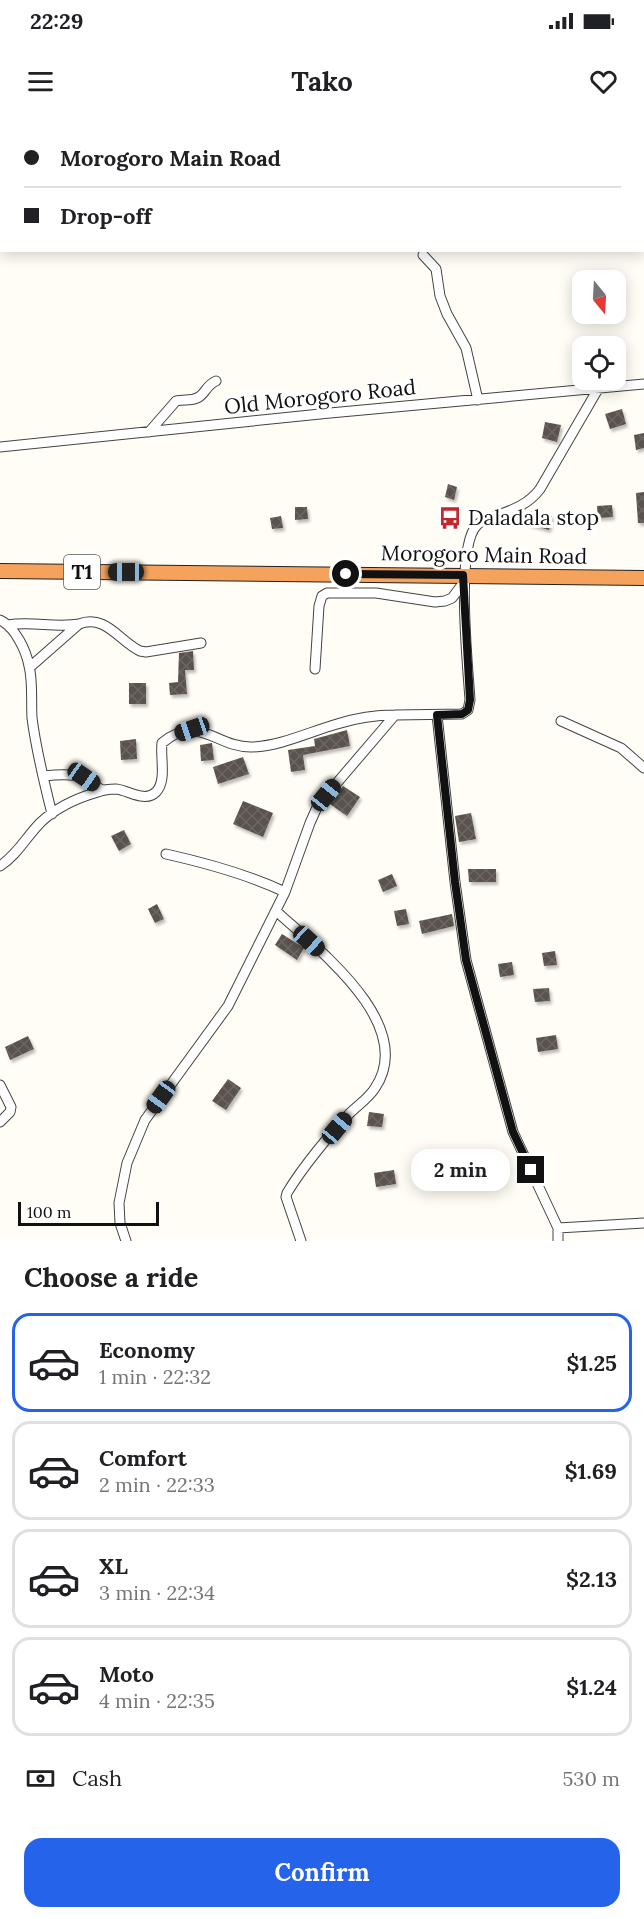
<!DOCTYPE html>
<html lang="en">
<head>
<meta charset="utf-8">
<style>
	:root { --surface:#fff; --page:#f6f6f6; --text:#202124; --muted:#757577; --line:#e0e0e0; --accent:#2563eb }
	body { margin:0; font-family:Lora,serif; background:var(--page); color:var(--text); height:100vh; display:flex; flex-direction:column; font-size:22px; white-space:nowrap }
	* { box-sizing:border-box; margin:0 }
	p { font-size:20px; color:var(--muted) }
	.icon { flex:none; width:33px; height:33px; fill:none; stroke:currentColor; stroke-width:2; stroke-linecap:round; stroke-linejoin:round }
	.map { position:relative; height:1121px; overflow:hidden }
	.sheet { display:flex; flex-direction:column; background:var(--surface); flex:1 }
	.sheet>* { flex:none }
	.guide { position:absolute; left:0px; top:0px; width:645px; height:132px; box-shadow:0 3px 15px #0003; display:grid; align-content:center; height:132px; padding:0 24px; background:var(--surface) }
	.needle { width:39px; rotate:162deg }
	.controls { position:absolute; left:572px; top:150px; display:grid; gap:12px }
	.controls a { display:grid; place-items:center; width:54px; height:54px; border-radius:12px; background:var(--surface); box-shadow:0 3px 15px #0003; font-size:30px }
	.scale { position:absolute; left:18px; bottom:15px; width:141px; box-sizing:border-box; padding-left:6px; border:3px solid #111; border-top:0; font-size:16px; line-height:21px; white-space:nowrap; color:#111; -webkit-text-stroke:4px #fff; paint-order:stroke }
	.end { position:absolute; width:27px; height:27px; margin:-14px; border:8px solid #111; background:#fff; box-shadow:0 0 0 3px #fff }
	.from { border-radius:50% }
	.bubble { position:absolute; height:42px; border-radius:18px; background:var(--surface); box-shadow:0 3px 15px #0003; font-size:20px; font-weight:800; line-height:42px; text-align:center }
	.car { position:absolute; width:18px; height:36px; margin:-18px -9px; border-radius:8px; box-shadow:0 0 4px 2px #0007; background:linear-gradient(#222 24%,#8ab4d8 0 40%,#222 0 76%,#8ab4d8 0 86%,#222 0) }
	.guide b { display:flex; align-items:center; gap:21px; height:57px; font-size:22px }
	.guide b+b { border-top:2px solid var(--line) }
	.guide i { width:15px; height:15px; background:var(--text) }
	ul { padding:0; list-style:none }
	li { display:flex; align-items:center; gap:18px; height:99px; margin:0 12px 9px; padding:0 12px; border:3px solid var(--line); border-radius:18px }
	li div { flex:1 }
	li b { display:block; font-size:22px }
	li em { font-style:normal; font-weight:800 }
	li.current { border-color:var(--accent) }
	li>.icon { width:54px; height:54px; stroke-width:1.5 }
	h2 { padding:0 24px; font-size:27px; line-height:72px }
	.pay { display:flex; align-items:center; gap:15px; height:66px; padding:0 24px; font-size:22px }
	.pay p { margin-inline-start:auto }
	.cta { display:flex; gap:12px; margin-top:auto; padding:12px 24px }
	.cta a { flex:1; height:69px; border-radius:18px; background:var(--accent); color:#fff; font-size:24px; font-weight:800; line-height:69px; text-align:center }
	.status { display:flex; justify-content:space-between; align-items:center; height:42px; padding:0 30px; background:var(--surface); direction:ltr }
	.status svg { height:16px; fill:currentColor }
	header { display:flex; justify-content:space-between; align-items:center; height:78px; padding:0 24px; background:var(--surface); font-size:27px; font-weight:800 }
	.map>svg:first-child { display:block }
</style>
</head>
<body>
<div class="status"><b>22:29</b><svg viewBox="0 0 49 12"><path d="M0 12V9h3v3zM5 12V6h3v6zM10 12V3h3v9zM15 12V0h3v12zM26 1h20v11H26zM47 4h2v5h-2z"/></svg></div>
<header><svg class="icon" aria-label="menu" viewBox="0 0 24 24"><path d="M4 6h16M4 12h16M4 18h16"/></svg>Tako<svg class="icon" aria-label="heart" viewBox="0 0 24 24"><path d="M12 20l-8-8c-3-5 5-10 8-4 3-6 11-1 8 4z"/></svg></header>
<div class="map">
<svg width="644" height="1121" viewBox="0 0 644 1121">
	<defs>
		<pattern id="building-cross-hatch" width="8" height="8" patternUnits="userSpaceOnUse" patternTransform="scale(1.5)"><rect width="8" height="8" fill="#5a524d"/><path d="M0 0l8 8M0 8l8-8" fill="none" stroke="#6d6662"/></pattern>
		<filter id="shadow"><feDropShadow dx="2" dy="3" stdDeviation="1.5" flood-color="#0004"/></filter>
	</defs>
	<rect width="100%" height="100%" fill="#fffdf5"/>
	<path fill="url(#building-cross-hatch)" filter="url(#shadow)" d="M622,289L626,304L610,309L605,294Z
		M545,302L561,305L557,322L542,318Z
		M644,313V328L636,330L634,315Z
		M448,364L457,367L454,380L445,377Z
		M644,372V403H638L636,373Z
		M612,385L613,397L598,398L597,386Z
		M295,387H307L308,399L295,400Z
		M531,391L552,396L549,410L528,404Z
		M281,396L283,408L272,409L270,398Z
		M193,531L194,550H185L187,574L170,575L169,563L178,562L179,533Z
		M129,563H146V584H129Z
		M347,610L350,626L303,635L305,650L291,652L288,630L315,626L314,619Z
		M136,619L137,639L121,640L120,621Z
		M212,623L214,640L201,641L200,625Z
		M243,637L249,654L218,664L213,647Z
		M343,666L360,677L347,696L330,684Z
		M243,681L273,693L263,717L233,704Z
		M471,693L476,719L459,722L455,696Z
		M124,710L131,724L119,731L111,716Z
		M468,749H496V762H469Z
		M392,754L397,766L383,772L378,760Z
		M157,784L164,799L155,803L148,789Z
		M406,789L409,804L397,806L394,791Z
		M452,794L454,806L422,814L419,801Z
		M282,814L304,828L297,840L275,825Z
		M555,831L557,845L544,846L542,833Z
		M512,842L514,855L500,857L498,844Z
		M549,868L550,881L535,882L533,869Z
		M556,915L558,929L538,932L536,918Z
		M28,916L34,929L10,940L5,927Z
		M228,959L241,968L226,990L212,981Z
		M369,992L384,994L382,1007L367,1006Z
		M394,1050L396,1064L376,1067L374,1053Z"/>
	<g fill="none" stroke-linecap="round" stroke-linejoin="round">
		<g stroke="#444" stroke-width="11">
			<path id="minor" d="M614,0L616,2
				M642,2L644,0
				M423,135L436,149L440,176L447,194L466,228L478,280
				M149,312L176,281C183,279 191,281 197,278C205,275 206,265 216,261
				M0,327L330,293L644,264
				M0,500C15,507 26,530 29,546C33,561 31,581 32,598C36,630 44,662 52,694
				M8,505C32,501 55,508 79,504
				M30,547L79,504C106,494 119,521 140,531L146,532L201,523
				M315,549L319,486L322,476L327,473H376L435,482L445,481L452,478L464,462
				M437,595L455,762L466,840L513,1012L558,1108V1121
				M561,601L621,628L644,648
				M43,656C72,653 77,653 102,670
				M166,734C206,743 247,754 285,772
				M0,746C18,734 26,717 41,702C57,687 77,678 98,672C103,670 110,669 116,669C128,670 145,683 156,672C167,661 160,637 162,623C198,592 216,628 252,627C281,626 309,612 337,604C356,598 375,595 395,595
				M276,791C316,828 418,904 375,968C369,978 358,985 349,994C329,1015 302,1048 287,1073L286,1077L301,1121
				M0,965L11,987L10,992L0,1002
				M558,1108L644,1103
				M126,1121L120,1103L119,1083L127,1043L145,1000L228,886L285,772L310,703L318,685L395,595L462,594L468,590L470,580C468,547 455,427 477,405C481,401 488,399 493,397C512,390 528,385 540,369L598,269"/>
		</g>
		<g stroke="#222" stroke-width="16">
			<path id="highway" d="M0,451L644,458"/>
		</g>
		<use href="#minor" stroke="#fff" stroke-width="9"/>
		<use href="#highway" stroke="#f5a25d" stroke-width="14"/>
	</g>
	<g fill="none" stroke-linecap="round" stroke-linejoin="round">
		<path stroke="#111" stroke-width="8" d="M346,454L463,455L470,580L468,590L462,594L437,595L455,762L466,840L513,1012L531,1050"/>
	</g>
	<defs>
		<g id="bus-bare" transform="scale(1.8)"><path d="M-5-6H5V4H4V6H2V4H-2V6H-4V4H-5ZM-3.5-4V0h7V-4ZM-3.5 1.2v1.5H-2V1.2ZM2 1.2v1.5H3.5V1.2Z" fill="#c4262e" stroke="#fff" stroke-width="2.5" paint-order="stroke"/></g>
	</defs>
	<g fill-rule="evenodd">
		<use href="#bus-bare" x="450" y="398"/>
	</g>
	<g text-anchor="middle" stroke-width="6" stroke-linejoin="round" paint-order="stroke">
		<rect fill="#fff" stroke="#585858" stroke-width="1.5" x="64" y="435" width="36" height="34" rx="4.5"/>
		<g font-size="20" font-weight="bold" fill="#111">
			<text x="82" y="459">T1</text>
		</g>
		<g font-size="21" fill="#111" stroke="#fff">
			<text transform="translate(320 277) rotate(-6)" y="7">Old Morogoro Road</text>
			<text transform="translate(484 435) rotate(1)" y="7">Morogoro Main Road</text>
		</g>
		<g font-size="21" fill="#111" stroke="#fff" text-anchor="start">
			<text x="468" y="405">Daladala stop</text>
		</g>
	</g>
</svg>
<div class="controls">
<a><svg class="needle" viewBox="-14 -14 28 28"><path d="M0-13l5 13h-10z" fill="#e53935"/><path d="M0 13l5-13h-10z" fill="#757577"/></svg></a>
<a><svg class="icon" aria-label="locate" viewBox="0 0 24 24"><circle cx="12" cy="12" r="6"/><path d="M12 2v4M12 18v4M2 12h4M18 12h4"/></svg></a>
</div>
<div class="scale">100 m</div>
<i class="end from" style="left:346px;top:454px"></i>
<i class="end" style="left:531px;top:1050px"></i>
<div class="bubble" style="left:411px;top:1029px;width:99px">2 min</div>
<i class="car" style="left:126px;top:452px;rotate:270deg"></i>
<i class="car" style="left:192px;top:609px;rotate:251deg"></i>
<i class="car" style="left:84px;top:657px;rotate:125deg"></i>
<i class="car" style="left:326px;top:675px;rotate:39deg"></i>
<i class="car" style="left:309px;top:821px;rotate:132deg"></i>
<i class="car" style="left:161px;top:977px;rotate:216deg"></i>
<i class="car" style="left:337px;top:1008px;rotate:40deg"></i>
<div class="guide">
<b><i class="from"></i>Morogoro Main Road</b>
<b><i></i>Drop-off</b>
</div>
</div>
<section class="sheet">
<h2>Choose a ride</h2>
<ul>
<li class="current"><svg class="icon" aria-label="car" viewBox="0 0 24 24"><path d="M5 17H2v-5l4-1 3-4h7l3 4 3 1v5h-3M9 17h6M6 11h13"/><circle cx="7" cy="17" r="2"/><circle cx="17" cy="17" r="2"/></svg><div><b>Economy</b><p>1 min · 22:32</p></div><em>$1.25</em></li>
<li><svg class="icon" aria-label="car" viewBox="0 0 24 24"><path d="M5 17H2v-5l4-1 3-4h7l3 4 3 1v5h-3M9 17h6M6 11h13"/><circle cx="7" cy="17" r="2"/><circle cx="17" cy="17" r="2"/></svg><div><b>Comfort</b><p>2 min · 22:33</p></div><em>$1.69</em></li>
<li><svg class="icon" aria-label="car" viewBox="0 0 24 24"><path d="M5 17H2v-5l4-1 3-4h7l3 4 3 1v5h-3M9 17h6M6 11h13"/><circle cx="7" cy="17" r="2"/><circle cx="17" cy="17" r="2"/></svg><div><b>XL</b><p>3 min · 22:34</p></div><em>$2.13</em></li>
<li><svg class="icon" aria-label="car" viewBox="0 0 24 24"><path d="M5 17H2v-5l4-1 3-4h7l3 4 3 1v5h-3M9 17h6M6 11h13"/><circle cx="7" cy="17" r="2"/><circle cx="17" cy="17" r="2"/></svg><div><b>Moto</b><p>4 min · 22:35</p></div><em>$1.24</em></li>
</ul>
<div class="pay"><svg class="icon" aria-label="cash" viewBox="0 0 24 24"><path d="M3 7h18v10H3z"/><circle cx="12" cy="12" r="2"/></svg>Cash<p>530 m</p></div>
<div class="cta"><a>Confirm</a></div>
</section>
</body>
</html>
